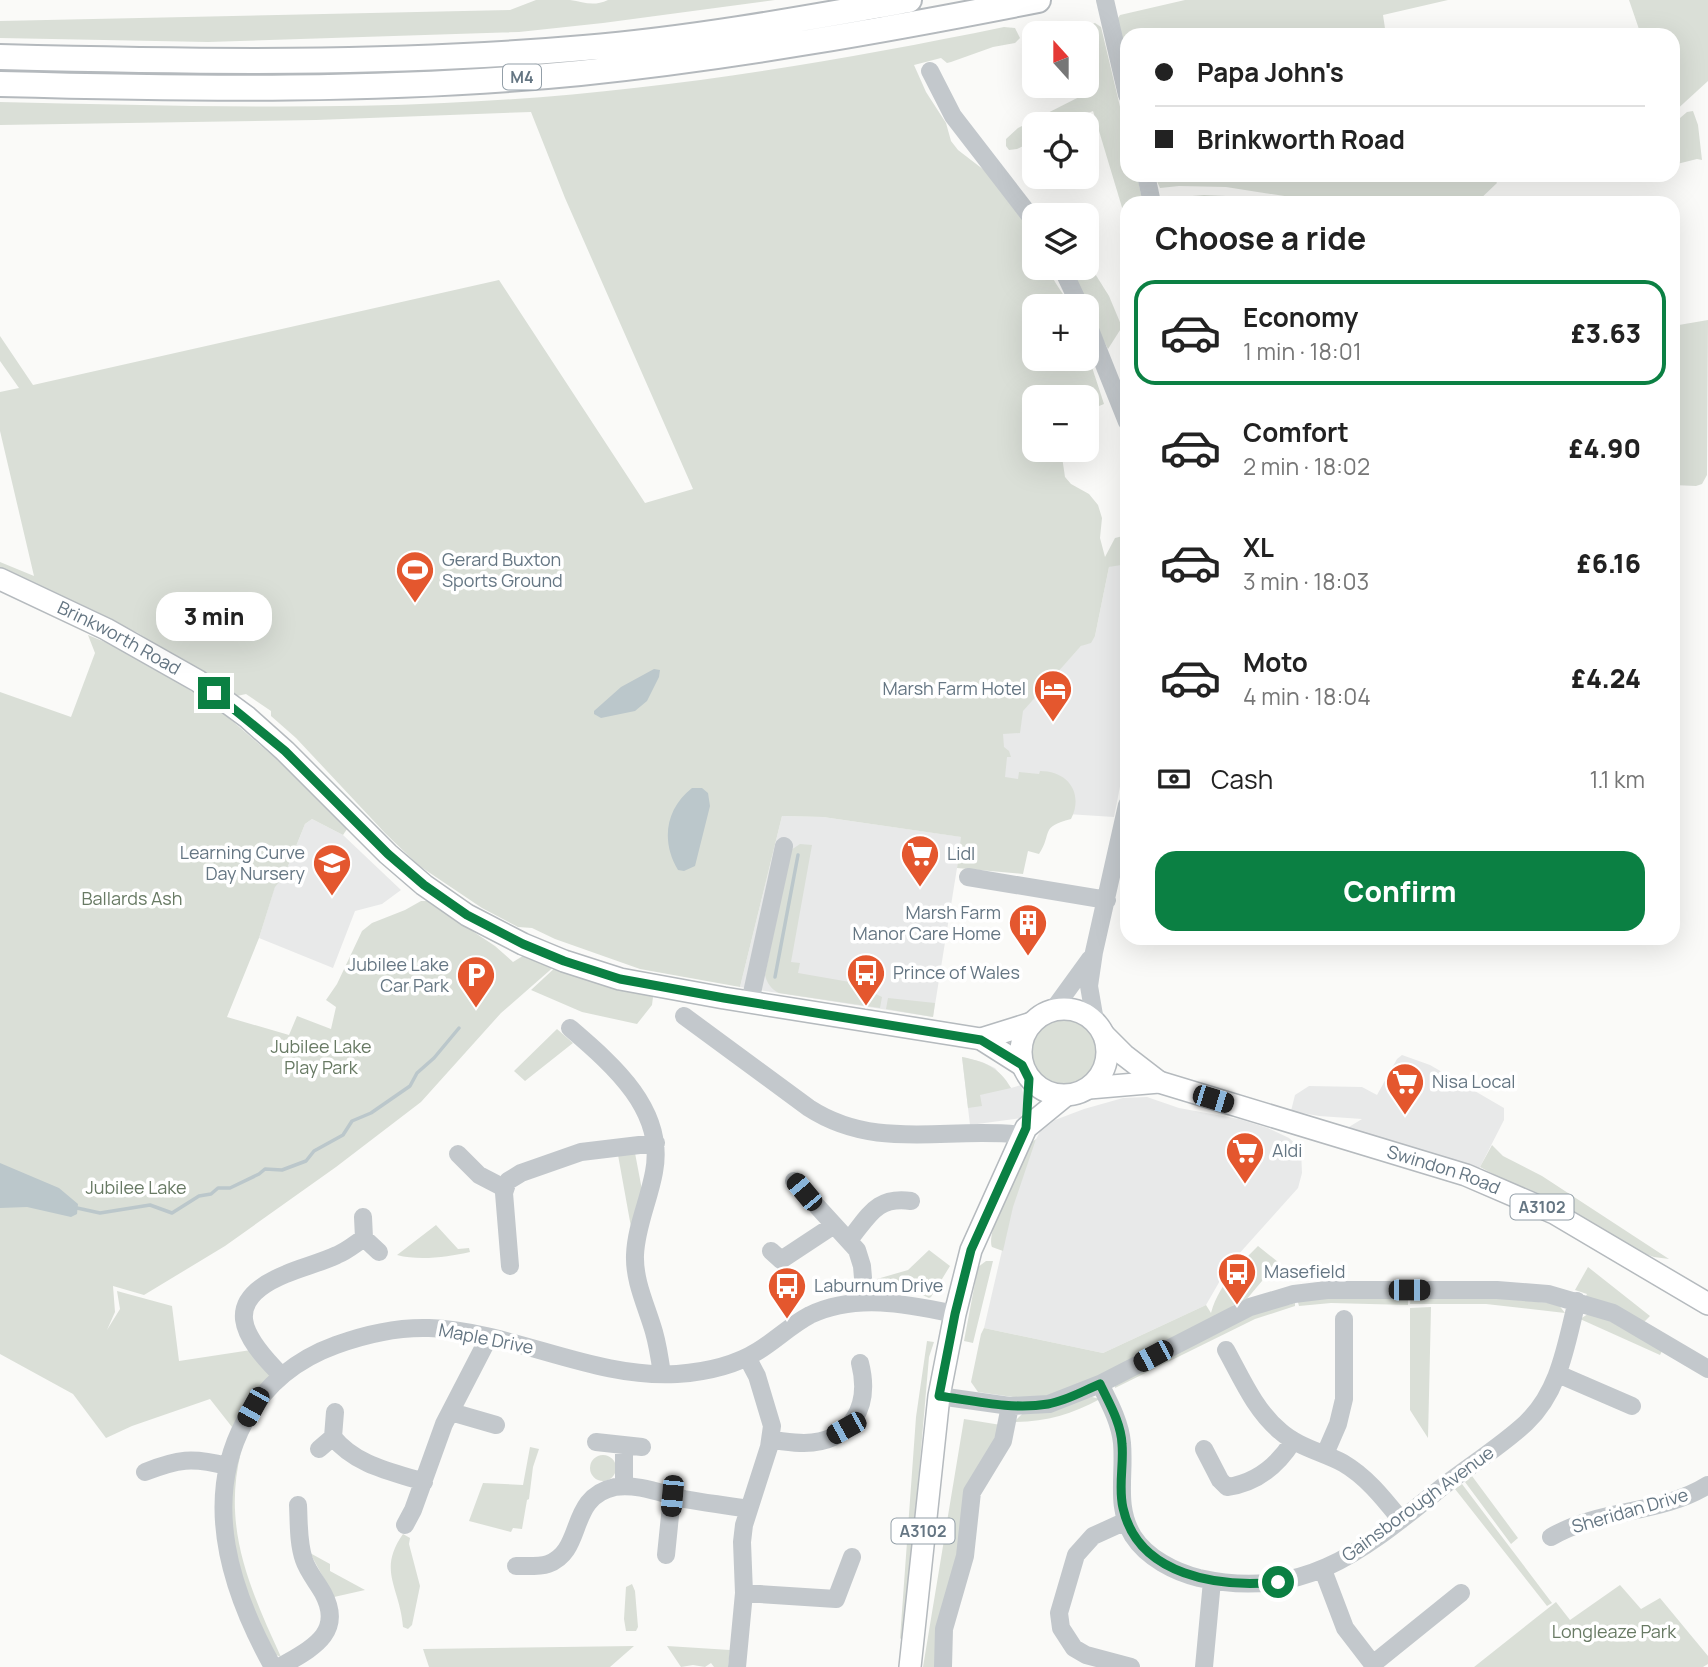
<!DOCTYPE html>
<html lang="en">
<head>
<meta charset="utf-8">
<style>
	:root { --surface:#fff; --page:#f2f2f2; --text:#222; --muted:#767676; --line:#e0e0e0; --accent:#0b8043 }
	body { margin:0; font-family:Manrope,sans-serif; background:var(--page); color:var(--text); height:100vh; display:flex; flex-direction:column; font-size:26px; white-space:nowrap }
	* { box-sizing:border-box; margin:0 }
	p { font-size:23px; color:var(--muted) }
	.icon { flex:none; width:38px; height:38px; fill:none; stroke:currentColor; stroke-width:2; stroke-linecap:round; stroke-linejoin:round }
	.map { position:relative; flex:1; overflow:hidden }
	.panel { position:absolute; left:1120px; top:196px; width:560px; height:749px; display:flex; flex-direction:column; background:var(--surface); border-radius:21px; box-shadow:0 7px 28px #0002 }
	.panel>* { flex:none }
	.top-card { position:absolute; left:1120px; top:28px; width:560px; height:154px; border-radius:21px; box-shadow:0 7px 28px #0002; display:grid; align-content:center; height:154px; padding:0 35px; background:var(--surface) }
	.needle { width:46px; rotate:339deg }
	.tools { position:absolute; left:1022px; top:21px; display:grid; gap:14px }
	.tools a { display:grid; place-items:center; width:77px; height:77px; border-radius:14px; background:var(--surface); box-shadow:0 7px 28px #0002; font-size:35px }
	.end { position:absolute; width:32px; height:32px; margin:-16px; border:9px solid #0b8043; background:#fff; box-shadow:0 0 0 4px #fff }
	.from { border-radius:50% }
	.bubble { position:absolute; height:49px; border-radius:21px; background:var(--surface); box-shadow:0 7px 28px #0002; font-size:23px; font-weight:800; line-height:49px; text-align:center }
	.car { position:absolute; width:21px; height:42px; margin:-21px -10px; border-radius:9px; box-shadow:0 0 5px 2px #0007; background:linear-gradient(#222 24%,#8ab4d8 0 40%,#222 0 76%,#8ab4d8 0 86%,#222 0) }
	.top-card b { display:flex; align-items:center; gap:24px; height:66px; font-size:26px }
	.top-card b+b { border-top:2px solid var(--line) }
	.top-card i { width:18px; height:18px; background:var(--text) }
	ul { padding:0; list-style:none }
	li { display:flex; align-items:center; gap:21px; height:105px; margin:0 14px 10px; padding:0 21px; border:4px solid transparent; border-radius:21px }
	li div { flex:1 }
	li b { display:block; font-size:26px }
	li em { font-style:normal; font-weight:800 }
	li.selected { border-color:var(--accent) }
	li>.icon { width:63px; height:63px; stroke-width:1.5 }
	h2 { padding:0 35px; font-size:32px; line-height:84px }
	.pay { display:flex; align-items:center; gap:18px; height:77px; padding:0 35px; font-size:26px }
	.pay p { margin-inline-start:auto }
	.action { display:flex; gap:14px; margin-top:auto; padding:14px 35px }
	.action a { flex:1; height:80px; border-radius:21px; background:var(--accent); color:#fff; font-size:28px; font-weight:800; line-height:80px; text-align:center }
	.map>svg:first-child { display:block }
</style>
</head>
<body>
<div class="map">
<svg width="1708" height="1667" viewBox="0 0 1708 1667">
	<rect width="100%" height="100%" fill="#fafaf8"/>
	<path fill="#e8e9e9" d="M1115,564H1127V751L1114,817L1036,812L999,779L1002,731L1081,646L1095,636L1109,567Z
		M782,816L823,817L962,837L933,1017L740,987Z
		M312,819L343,835L401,890L382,904L355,911L333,968L259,938L275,886L284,876L305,824Z
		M1402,1055L1430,1065L1504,1108V1120L1479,1169L1475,1170L1344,1130L1362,1119L1319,1116L1291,1111L1295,1095L1309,1086L1362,1087L1377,1095L1397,1059Z
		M962,1057L982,1062L995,1068L1011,1088L1021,1085L1024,1097L1021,1118L970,1125Z
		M1147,1097L1179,1108L1239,1119L1268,1128L1289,1138L1301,1149L1302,1173L1298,1188L1229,1265L1206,1305L1103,1353L984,1328L1013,1203L1027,1155L1040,1132L1055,1120L1084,1109L1123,1098Z"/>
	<path fill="#dadfd7" d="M536,0C547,0 559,0 570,0C584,2 593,7 608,0H775L603,23L519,32L208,42L0,38V21L510,10Z
		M1185,0H1448L1383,15L1386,35H1127V64L1116,21L1120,15Z
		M1629,0H1708V81L1673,113V35H1641Z
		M1095,23L1101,27L1127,136V175H1137L1143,203H1127V224L1093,111L1061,124H1034V141L1017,149L1009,150L1006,146V139L1018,128L1087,93L1085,86L1087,33H1069L1068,30Z
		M1004,27L1015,28L1020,38L1015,43L993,47L951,62L947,63L941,58L914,65L926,92L946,123L951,141L958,150L984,170L1007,194L1034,236V268H1049C1053,283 1064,293 1070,306H1034V359H1087V352L1104,404L1094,408L1087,419V397H1034V450H1061L1065,477L1071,484L1089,494L1098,505L1102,518L1100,538L1105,557L1115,538L1127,535V564L1109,567L1095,636L1091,643L1081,646L1023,711L1020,733L1003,734L1004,747L1009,751L1011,757H1007L1005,777L1018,779L1019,772L1039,774L1040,771C1068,771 1084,793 1071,819C1039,827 1053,833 1039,854L1028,851L1023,874L957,868L961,837L823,817L782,816L740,987L640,969L555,939L532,928L518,927L482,908L418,865L385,833L296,738L271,716V711L246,694L237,696L138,633L0,570V562L34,576L0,431V392L19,388L0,361V336L33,385L499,280L645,503L693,489L565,198L531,112L316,120L0,125V102C148,105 296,110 444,103C633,95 820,65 1004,27Z
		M1693,111L1698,125L1702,160L1697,159L1673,165V124L1687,112Z
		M1154,175H1492L1497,183L1476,203H1329L1226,187L1179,186L1160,188Z
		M1204,195L1248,197L1277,203L1162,202L1169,198Z
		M1087,261L1109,296L1122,327L1108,349L1066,268H1087Z
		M1708,320L1707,475L1702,484L1696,486L1673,485V326Z
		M88,635L141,657L222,712L296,776L341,817L347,829L343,835L312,819L305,824L284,876L275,887L259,938L227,1017L289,1035L297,1016L331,1029L336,1007L326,1000L337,984L362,931L372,923L405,910L421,901H427L495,946L513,962L526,954L557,964L501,1013L421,1102L336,1167L225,1246L144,1295L113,1286L115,1312L107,1330L120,1309L117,1291L172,1306L179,1361L251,1350L273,1374L232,1427L210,1399L132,1426L106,1438L73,1394L0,1354V692L71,717L95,653Z
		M800,844L812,845L791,962L800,963L798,973L867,985L870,991L882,997L880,1008L779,993C771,989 767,983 765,975L791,850Z
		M558,965L653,997L652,1005L637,1024L582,1012L531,990Z
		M888,998L935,1003L933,1017L886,1009Z
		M1030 1053a34 34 0 1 1 68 0a34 34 0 1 1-68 0Z
		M557,1029L573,1043L525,1081L514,1071Z
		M962,1057C984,1061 1000,1068 1011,1088L980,1095L982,1106L968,1108Z
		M1036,1139L1013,1207L1003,1251L992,1247C985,1232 1020,1163 1028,1145Z
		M1492,1145L1503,1156L1542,1176L1669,1259L1654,1257L1640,1252L1546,1198L1500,1180L1499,1177L1480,1167Z
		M635,1153L642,1190L631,1227L618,1155Z
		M436,1225L458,1249L469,1248L470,1252C448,1257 419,1261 397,1255Z
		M1258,1246L1278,1262L1246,1300L1232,1306L1233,1309L1086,1384L1052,1396L1027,1399L978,1392L971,1382L981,1334L984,1328L1103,1353L1206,1305L1211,1313C1218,1286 1239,1265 1258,1246Z
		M929,1250L950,1266L931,1297L929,1298L898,1284L878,1282L877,1279L908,1270Z
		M986,1261H993L973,1343L964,1341L978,1267Z
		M1588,1267L1650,1316L1644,1322L1585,1298L1587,1294L1575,1290Z
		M1408,1296V1305L1331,1303L1299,1306L1297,1299Z
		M1411,1297H1488L1558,1304L1565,1313L1486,1304H1410Z
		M1286,1302L1288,1305L1295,1303V1306L1255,1319L1115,1388V1386L1247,1315Z
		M1431,1307V1308L1428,1438L1410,1410V1308Z
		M1588,1314H1598L1662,1351L1660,1355L1580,1319Z
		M927,1341L934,1342L929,1357L905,1635L900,1639L916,1417Z
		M1092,1397L1100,1399C1072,1414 1046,1422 1014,1422L1023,1413Z
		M964,1419L1001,1425L971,1489L938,1667H923Z
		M530,1447L539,1449L533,1467L529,1499L527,1500L522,1529L513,1528L511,1532L469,1521L483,1483L523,1485Z
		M241,1452C222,1528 250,1589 281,1657L276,1655L252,1612L232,1537L231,1478Z
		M590 1468a13 13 0 1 1 26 0a13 13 0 1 1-26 0Z
		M1472,1476L1518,1538L1511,1544L1465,1482Z
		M1462,1484L1552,1603L1547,1606L1455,1489Z
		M403,1534L410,1538L409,1544L420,1586L412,1625L408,1629L403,1627C400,1587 377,1571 403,1534Z
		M310,1553L330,1564V1571L365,1590L334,1597Z
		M632,1584L635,1591L638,1627L636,1631H626L624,1619L626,1587Z
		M1620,1585L1641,1609L1660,1598L1708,1656V1664L1703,1667H1474L1556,1602L1570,1620Z
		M634,1646L610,1667H429L423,1649Z
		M667,1646L730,1650L728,1667H714L711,1663L705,1667L693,1665L681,1667Z"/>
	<path fill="#bbc7cb" d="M654,669L660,670L659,677L647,701L635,711L601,718L594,714V711L621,687Z
		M692,788H702L708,793L710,806L695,866L684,871L678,870C661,842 665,809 692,788Z
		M0,1163L59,1188L78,1204L77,1214L71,1217L27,1207L0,1208Z"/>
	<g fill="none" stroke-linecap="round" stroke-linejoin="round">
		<path stroke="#bbc7cb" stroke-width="3.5" d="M775,977L798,855
			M77,1208L100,1213L150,1205L172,1213L199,1196L211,1194L218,1188H230L259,1174L265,1169L282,1170L306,1161L314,1151L343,1135L352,1121L371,1113L410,1086L417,1073L434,1058L459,1028"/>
		<g stroke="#b5babe" stroke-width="24">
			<g id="major">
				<path id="s1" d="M0,579L106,629L198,681L247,717L285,751L388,854L424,885L467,915L523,944L564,961L620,979L724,998L981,1039L1022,1065"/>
				<circle cx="1064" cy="1052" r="43"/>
				<path d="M1104,1035L1124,1055L1159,1082"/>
				<path d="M981,1039L1032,1023"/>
				<path id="s2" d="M1089,1088L1159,1082L1466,1175L1554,1213L1708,1304"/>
				<path d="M910,1667L939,1396L955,1314L971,1250L1026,1128L1065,1096"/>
			</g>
		</g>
		<g stroke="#b4b9bd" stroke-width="28">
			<path id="highway" d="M0,57C195,62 389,65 584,48C693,39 802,19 909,0
				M0,84C193,89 387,92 580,73C734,57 886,30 1038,0"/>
		</g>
		<path stroke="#c3c8cc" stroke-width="18" d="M1105,0L1127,95
			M930,71L953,116L1034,221
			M1146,175L1152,203
			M1062,268L1080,306
			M1087,322L1127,422
			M968,877L1107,900
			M750,1002L784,846
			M1053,1010L1090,959
			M684,1016L809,1108C877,1152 947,1126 1023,1135
			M1095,1021L1089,986L1094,952L1127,805
			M570,1028C613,1065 666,1110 654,1172C649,1200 636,1227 635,1255C634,1282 647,1307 654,1332C658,1346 660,1360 662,1374
			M458,1154L479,1175L504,1188
			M794,1181L857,1250L862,1266L865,1302
			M363,1217L364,1238L379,1252
			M849,1240C869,1216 876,1196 911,1201
			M771,1251L781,1260L834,1225
			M510,1266L504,1193L508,1181L521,1173L581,1152L656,1143
			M1226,1350C1242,1379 1255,1410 1280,1431C1298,1447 1322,1452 1343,1463C1367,1477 1384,1499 1401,1520
			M1558,1374L1632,1406
			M281,1375C242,1336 220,1301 286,1274C302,1267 320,1263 337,1255C347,1251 355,1244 364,1238
			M1100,1384C1109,1402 1120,1422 1122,1443C1125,1476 1115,1506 1133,1536C1147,1558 1175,1572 1199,1578C1308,1602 1367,1547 1446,1484C1472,1464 1501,1446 1526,1423C1560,1391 1566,1344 1577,1301
			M939,1396L1010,1406L1049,1404L1100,1384L1250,1307L1294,1294L1327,1290H1497L1548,1294L1613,1313L1708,1369
			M451,1412L496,1425
			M333,1437C355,1465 392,1472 424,1482
			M771,1440C782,1441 793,1443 804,1443C852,1442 871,1406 860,1363
			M596,1442L642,1447
			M319,1449L333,1437L335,1412
			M1204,1449L1220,1480L1227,1487C1256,1483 1278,1465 1293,1441
			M1325,1454L1338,1424L1344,1399V1319
			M145,1472C178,1459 192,1457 227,1466
			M624,1486V1446
			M1126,1521L1093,1536L1076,1555L1059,1613L1061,1628L1074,1648L1086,1655L1131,1667
			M405,1525L413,1510L444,1424L489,1337
			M1551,1537C1600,1508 1660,1515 1708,1485
			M666,1555L672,1496
			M516,1566C526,1566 539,1567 548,1564C585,1551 567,1497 615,1487C636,1483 663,1494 684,1499C705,1503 726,1505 748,1509
			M1323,1570L1345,1628L1375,1667
			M744,1593L836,1599L852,1557
			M1373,1664L1461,1593
			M273,1667C231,1592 201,1502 245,1421C265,1385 297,1359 336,1345C366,1334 397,1327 429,1328C512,1331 594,1379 677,1374C705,1372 734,1366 758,1351C776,1340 791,1325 810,1315C856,1293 907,1304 955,1314
			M280,1667C310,1649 345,1634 323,1593C317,1582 308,1572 304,1560C298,1543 299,1523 298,1505
			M737,1667L744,1593L742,1542L744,1525L769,1447L772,1426L757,1376L747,1357
			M943,1667L944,1629L965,1556L972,1492L1003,1441L1010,1406
			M1204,1667L1212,1581"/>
		<use href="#major" stroke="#fff" stroke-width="21"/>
		<use href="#highway" stroke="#fff" stroke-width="24"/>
	</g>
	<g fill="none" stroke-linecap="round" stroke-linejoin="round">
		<path stroke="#0b8043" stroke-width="9" d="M214,693L285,751L388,854L424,885L467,915L523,944L564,961L620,979L724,998L981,1040L1022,1065L1029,1079L1026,1128L971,1250L955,1314L939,1396C975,1401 1012,1410 1048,1404C1066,1401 1083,1391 1100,1384C1109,1403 1121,1423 1122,1444C1124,1465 1118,1487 1123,1508C1138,1576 1219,1588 1278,1582"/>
	</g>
	<defs>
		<g id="stadium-pin" transform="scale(2.0125)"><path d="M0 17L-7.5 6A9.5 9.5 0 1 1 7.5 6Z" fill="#e4572e" stroke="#fff"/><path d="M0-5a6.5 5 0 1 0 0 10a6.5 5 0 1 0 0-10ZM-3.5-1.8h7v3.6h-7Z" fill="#fff"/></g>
		<g id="hotel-pin" transform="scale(2.0125)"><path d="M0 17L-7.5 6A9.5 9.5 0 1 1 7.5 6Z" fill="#e4572e" stroke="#fff"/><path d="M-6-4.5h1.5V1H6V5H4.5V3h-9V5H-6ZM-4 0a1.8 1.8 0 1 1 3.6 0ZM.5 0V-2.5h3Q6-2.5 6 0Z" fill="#fff"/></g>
		<g id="supermarket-pin" transform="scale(2.0125)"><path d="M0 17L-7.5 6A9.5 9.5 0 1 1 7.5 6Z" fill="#e4572e" stroke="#fff"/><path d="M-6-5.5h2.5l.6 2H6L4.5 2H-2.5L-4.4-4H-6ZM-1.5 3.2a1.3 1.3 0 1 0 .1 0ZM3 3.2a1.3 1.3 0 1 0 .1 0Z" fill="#fff"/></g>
		<g id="school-pin" transform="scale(2.0125)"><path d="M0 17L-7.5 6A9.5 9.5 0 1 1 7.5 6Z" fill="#e4572e" stroke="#fff"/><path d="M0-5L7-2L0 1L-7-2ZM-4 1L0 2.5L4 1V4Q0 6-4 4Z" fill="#fff"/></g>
		<g id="building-pin" transform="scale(2.0125)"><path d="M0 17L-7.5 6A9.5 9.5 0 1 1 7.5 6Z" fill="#e4572e" stroke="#fff"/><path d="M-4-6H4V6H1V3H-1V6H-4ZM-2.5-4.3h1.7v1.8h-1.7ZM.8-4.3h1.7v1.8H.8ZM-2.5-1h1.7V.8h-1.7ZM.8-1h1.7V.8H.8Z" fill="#fff"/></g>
		<g id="bus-pin" transform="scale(2.0125)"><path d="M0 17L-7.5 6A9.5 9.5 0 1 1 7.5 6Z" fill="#e4572e" stroke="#fff"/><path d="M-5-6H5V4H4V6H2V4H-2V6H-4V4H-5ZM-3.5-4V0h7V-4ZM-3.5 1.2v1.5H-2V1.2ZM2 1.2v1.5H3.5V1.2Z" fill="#fff"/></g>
		<g id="parking-pin" transform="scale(2.0125)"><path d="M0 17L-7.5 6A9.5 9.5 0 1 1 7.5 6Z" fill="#e4572e" stroke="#fff"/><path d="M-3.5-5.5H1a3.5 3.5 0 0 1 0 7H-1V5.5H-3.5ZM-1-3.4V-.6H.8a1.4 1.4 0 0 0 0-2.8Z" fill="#fff"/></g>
	</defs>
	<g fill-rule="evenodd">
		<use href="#stadium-pin" x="415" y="570"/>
		<use href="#hotel-pin" x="1053" y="689"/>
		<use href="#supermarket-pin" x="920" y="854"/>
		<use href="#school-pin" x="332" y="863"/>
		<use href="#building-pin" x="1028" y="923"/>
		<use href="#bus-pin" x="866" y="973"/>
		<use href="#parking-pin" x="476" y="975"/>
		<use href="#supermarket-pin" x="1405" y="1082"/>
		<use href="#supermarket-pin" x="1245" y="1151"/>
		<use href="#bus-pin" x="1237" y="1272"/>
		<use href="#bus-pin" x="787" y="1286"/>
	</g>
	<g text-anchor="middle" stroke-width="7" stroke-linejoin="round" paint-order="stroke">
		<g fill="#fff" stroke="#939fa8" stroke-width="2">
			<rect x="503" y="64.5" width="38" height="25" rx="5"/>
			<rect x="1510.5" y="1194.5" width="63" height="25" rx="5"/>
			<rect x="891.5" y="1518.5" width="63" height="25" rx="5"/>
		</g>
		<g font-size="16" font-weight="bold" fill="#657683">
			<text x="522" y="83">M4</text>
			<text x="1542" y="1213">A3102</text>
			<text x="923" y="1537">A3102</text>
		</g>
		<g font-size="18" fill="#657683" stroke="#fff" text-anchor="start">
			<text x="442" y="566">Gerard Buxton<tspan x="442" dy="21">Sports Ground</tspan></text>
			<text x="1026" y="695" text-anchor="end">Marsh Farm Hotel</text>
			<text x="305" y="859" text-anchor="end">Learning Curve<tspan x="305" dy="21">Day Nursery</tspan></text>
			<text x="947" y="860">Lidl</text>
			<text x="1001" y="919" text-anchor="end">Marsh Farm<tspan x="1001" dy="21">Manor Care Home</tspan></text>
			<text x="449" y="971" text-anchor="end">Jubilee Lake<tspan x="449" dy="21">Car Park</tspan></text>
			<text x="893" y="979">Prince of Wales</text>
			<text x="1432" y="1088">Nisa Local</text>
			<text x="1272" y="1157">Aldi</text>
			<text x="1264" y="1278">Masefield</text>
			<text x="814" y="1292">Laburnum Drive</text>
		</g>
		<g font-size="18" fill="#657683" stroke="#fff">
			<text dy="6" stroke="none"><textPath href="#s1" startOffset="133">Brinkworth Road</textPath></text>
			<text dy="6" stroke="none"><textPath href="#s2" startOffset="368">Swindon Road</textPath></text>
			<text transform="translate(486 1339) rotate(11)" y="6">Maple Drive</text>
			<text transform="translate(1418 1504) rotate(-36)" y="6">Gainsborough Avenue</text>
			<text transform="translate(1630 1511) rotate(-16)" y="6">Sheridan Drive</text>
		</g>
		<g font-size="18" fill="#687a64" stroke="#fff">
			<text x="132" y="905">Ballards Ash</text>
			<text x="321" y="1053">Jubilee Lake<tspan x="321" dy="21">Play Park</tspan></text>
			<text x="136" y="1194">Jubilee Lake</text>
			<text x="1614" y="1638">Longleaze Park</text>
		</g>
	</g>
</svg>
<div class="tools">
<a><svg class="needle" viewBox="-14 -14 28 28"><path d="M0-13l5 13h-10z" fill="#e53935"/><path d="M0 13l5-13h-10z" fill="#767676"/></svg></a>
<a><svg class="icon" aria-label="locate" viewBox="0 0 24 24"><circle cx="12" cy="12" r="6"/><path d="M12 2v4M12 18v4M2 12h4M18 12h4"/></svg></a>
<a><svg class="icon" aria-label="layers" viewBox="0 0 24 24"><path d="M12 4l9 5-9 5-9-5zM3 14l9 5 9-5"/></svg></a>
<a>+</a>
<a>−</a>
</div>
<i class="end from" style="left:1278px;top:1582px"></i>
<i class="end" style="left:214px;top:693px"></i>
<div class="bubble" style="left:156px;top:592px;width:116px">3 min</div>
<i class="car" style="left:1213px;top:1099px;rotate:107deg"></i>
<i class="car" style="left:804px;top:1192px;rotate:320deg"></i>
<i class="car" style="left:1409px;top:1290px;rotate:90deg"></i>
<i class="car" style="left:1153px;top:1356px;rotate:242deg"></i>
<i class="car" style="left:253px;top:1407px;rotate:209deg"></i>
<i class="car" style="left:846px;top:1428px;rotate:241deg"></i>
<i class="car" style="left:672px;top:1496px;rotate:185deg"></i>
<div class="top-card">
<b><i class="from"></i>Papa John's</b>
<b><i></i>Brinkworth Road</b>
</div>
<section class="panel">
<h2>Choose a ride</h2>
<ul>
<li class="selected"><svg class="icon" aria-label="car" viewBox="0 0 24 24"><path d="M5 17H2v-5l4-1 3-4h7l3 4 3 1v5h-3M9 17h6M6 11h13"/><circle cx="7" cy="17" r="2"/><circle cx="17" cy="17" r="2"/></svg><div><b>Economy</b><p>1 min · 18:01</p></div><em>£3.63</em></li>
<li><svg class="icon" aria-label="car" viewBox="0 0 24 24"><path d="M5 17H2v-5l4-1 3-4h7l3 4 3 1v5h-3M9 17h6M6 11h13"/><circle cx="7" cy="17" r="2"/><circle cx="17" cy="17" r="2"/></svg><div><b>Comfort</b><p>2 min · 18:02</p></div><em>£4.90</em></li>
<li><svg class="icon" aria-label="car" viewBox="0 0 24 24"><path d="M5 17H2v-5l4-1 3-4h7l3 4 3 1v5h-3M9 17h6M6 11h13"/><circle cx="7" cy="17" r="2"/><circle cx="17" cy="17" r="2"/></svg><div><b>XL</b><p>3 min · 18:03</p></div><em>£6.16</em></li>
<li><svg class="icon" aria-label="car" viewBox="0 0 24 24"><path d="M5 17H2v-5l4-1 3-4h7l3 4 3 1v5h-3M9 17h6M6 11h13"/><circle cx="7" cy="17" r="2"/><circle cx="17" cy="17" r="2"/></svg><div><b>Moto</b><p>4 min · 18:04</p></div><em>£4.24</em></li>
</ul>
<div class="pay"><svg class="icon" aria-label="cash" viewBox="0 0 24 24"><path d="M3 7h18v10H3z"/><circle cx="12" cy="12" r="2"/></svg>Cash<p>1.1 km</p></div>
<div class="action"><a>Confirm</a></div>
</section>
</div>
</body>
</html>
